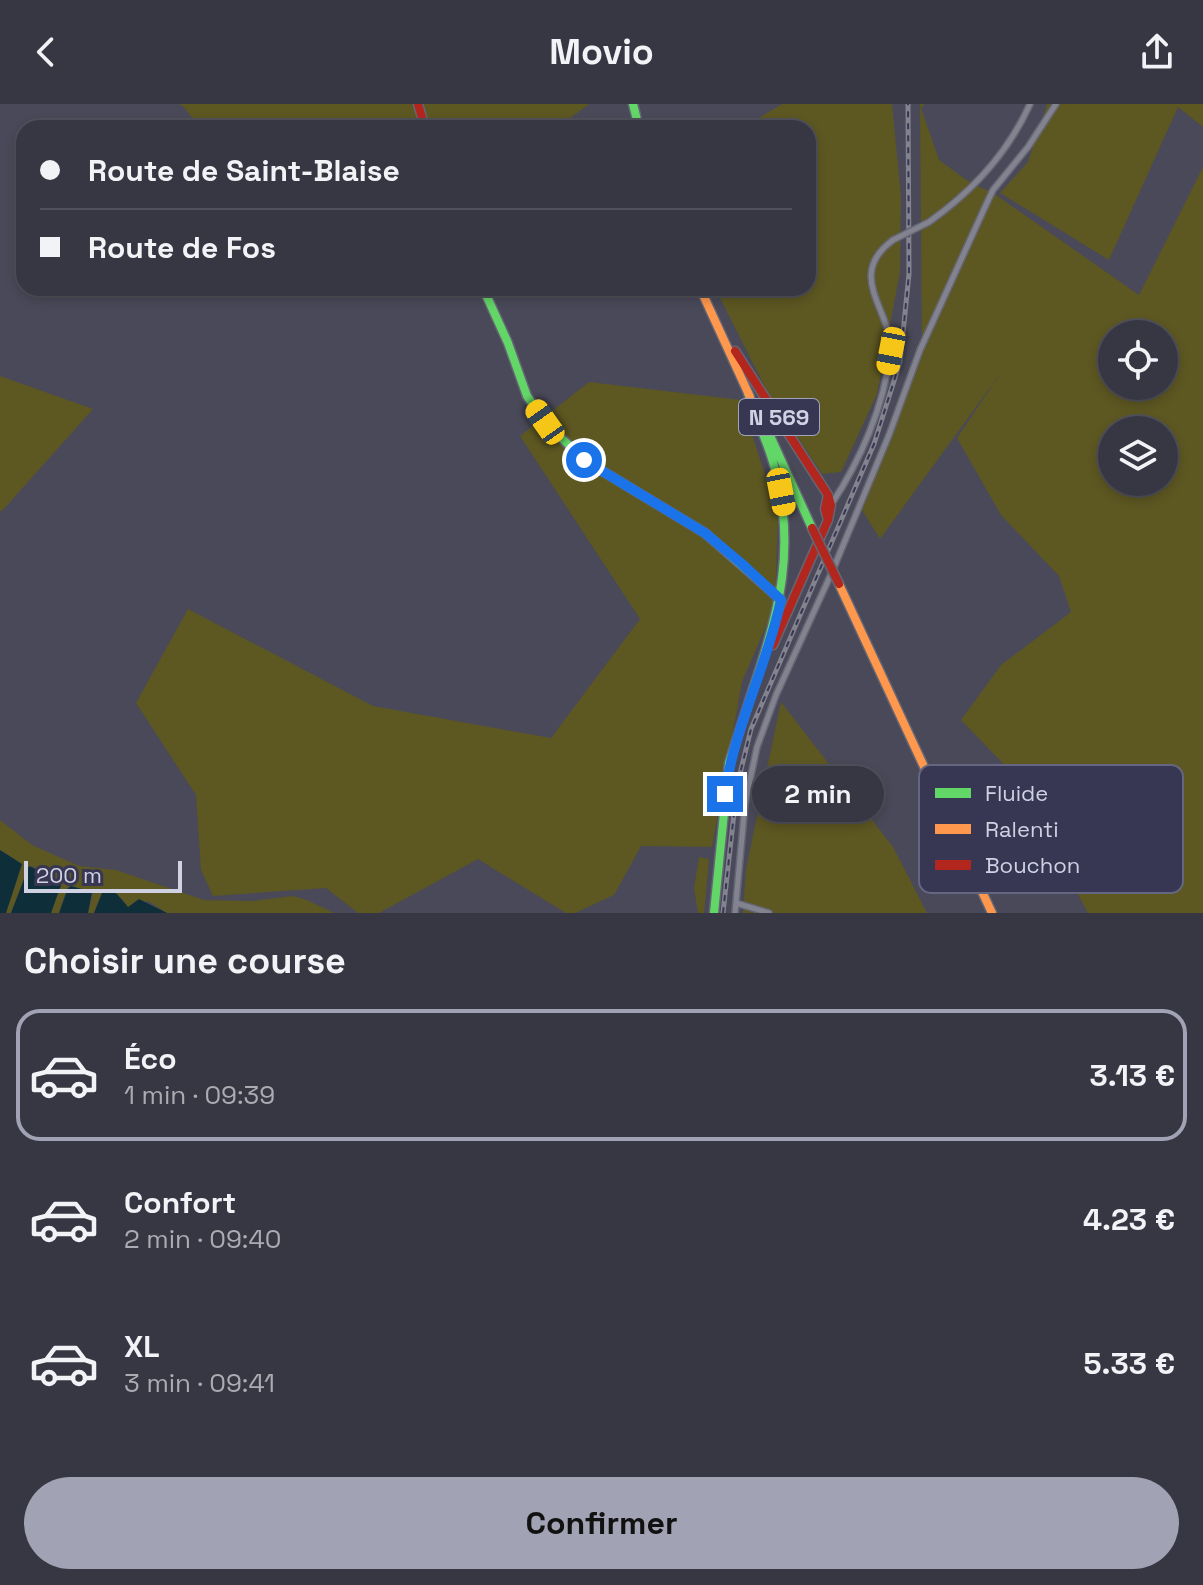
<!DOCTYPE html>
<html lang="fr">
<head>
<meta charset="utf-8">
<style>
	:root { --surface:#373743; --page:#42424e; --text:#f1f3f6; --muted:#aaacb2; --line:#51515c; --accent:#a1a2b3 }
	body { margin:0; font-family:"Space Grotesk",sans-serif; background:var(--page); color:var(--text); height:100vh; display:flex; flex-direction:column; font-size:30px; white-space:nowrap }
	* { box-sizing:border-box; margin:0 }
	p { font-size:26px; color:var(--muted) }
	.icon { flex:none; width:44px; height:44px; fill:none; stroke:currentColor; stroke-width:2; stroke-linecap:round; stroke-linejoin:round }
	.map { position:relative; height:809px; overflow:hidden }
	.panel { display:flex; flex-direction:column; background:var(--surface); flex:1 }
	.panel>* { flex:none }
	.guide { position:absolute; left:16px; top:16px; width:800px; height:176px; border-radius:24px; box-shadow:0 4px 12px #0003,0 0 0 2px var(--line); display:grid; align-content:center; height:176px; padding:0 24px; background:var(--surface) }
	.controls { position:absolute; left:1098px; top:216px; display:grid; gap:16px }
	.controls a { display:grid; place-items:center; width:80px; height:80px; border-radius:50%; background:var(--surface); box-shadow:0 4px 12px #0003,0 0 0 2px var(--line); font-size:40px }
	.scale { position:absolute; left:24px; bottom:20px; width:158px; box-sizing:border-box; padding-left:8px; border:4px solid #d0d2e4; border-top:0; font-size:22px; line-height:28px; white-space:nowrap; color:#d0d2e4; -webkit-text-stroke:6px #373754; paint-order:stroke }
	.end { position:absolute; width:36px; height:36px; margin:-18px; border:10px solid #1a73e8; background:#fff; box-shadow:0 0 0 4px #fff }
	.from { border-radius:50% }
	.bubble { position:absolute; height:56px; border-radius:28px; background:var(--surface); box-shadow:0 4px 12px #0003,0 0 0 2px var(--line); font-size:26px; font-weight:700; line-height:56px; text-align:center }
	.car { position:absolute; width:24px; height:48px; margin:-24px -12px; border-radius:10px; box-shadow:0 0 6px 2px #0007; background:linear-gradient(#f5c518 24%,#345 0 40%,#f5c518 0 76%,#345 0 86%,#f5c518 0) }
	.guide b { display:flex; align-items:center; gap:28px; height:76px; font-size:30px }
	.guide b+b { border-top:2px solid var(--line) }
	.guide i { width:20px; height:20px; background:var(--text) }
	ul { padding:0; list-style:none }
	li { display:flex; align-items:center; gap:24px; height:132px; margin:0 16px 12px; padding:0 8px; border:4px solid transparent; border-radius:24px }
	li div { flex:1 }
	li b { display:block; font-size:30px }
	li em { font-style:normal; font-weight:700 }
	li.selected { border-color:var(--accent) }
	li>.icon { width:72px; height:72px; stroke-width:1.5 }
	h2 { padding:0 24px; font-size:36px; line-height:96px }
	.primary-button { display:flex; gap:16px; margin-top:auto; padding:16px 24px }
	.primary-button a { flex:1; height:92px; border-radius:48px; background:var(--accent); color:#111; font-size:32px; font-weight:700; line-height:92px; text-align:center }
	header { display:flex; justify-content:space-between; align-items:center; height:104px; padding:0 24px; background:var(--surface); font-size:36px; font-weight:700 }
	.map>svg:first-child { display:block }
</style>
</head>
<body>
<header><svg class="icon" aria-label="back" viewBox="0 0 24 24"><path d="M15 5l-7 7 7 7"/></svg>Movio<svg class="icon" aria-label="share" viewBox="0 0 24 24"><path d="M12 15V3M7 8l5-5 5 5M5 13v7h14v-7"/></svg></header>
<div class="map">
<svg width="1203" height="809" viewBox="0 0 1203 809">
	<rect width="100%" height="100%" fill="#494959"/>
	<path fill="#5d5722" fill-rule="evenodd" d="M178,0H589L557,24H200L183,2Z
		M782,0H892L901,92L900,168L877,290L841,368L822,370L767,287L715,184H808V24H742Z
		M920,0H925L921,4L939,56L968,77L996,91L1139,191L1203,63V809H1088L1059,755L1048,706L961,616L1001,561L1071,508L1059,472L1001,411L957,334L1000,270L880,435L862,406L922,244ZM1112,230H1164V282H1112ZM1112,326H1164V378H1112Z
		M1047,0H1203V23L1178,3L1109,156L1000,89L1028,58Z
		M0,272L93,305L2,407H0Z
		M589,278L741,296L778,411L775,501L742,578L712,743L641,742L614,791L575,809H566L478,755L379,809H358L326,784L213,792L201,766L196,691L136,599L188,505L373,602L551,634L640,515L520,332Z
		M781,598L893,743L927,809H743L746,765Z
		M0,716L32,741L79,762L116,766L204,796L252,797L293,792L307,796L334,809H167L148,797L128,804L122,795L102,789L94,809H88L93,788L71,782L67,784L59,809H51L61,782L60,778L32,762L29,763L11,809H6L22,760L0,746Z
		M699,753L709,755L704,809H698L694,784Z"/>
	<path fill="#0e2f3a" d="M0,746L22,760L6,809H0Z
		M29,762L60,777L61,781L51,809H11Z
		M71,782L92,788L88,809H59L68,784Z
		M111,787L117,790L128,803L139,795L167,809H94L102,789Z"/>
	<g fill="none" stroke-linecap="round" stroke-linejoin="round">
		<g stroke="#656674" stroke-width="8">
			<path id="street" d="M929,118C973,87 1008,49 1030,0
				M831,401C860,357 884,303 890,250C895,208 843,173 893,136
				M736,799L769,809
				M735,809L745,700L757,643L776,591L832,468L889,331L920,246L985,103L993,86L1028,43L1056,0"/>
		</g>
		<g stroke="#656674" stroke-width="11">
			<path id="fast" d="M633,0L639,24
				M483,184L508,239L527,292L545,318L584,356L705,429L781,496
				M748,289C755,313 766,334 773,358C797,441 780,506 753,585
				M766,323L812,424
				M714,809L729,659L753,585"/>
		</g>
		<g stroke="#656674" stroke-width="11">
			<path id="slow" d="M700,184L750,293
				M839,480L992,809"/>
		</g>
		<g stroke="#656674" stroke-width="11">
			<path id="jam" d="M418,0L425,24
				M735,247L828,391
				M773,541L828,416L831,401L828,391L825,405L828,416"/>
		</g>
		<use href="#street" stroke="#82838f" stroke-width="5"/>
		<use href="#fast" stroke="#63d668" stroke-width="8"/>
		<use href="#slow" stroke="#ff974d" stroke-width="8"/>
		<use href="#jam" stroke="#b3261e" stroke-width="8"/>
		<g stroke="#83838f" stroke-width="5">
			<path id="rail" d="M723,809L737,682L751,625L874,340L900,258L909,170L908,0"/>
		</g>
		<use href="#rail" stroke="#373754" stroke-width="2" stroke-dasharray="6" stroke-linecap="butt"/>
		<g stroke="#656674" stroke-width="8" stroke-linecap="butt">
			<path id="street-bridge" d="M893,136L929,118"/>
		</g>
		<g stroke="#656674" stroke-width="11" stroke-linecap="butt">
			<path id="jam-bridge" d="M812,424L839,480"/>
		</g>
		<use href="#street-bridge" stroke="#82838f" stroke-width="5"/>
		<use href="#jam-bridge" stroke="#b3261e" stroke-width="8"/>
	</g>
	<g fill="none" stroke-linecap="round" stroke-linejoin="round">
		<path stroke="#1a73e8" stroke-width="10" d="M584,356L705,429L741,459L781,496C767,563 734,623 725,690"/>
	</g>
	<g text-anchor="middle" stroke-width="8" stroke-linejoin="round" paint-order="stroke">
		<rect fill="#373754" stroke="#a2a4b9" stroke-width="2" x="739" y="295" width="80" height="36" rx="6"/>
		<g font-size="22" font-weight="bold" fill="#d0d2e4">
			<text x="779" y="321">N 569</text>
		</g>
	</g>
	<rect x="919" y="661" width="264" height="128" rx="12" fill="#373754" stroke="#65667f" stroke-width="2"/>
	<rect x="935" y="684" width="36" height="10" fill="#63d668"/>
	<rect x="935" y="720" width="36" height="10" fill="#ff974d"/>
	<rect x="935" y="756" width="36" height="10" fill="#b3261e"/>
	<g font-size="22" fill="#d0d2e4">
		<text x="985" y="697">Fluide</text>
		<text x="985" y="733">Ralenti</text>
		<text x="985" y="769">Bouchon</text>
	</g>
</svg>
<div class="controls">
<a><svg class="icon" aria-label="locate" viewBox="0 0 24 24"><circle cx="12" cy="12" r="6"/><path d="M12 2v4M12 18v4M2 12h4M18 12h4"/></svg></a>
<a><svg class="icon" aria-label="layers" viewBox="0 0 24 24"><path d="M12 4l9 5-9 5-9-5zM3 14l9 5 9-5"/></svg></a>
</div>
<div class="scale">200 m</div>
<i class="end from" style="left:584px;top:356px"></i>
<i class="end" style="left:725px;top:690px"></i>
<div class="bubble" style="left:752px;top:662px;width:132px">2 min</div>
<i class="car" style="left:891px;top:247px;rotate:191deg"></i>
<i class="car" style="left:545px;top:318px;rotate:325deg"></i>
<i class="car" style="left:781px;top:388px;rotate:169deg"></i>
<div class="guide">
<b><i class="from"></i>Route de Saint-Blaise</b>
<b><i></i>Route de Fos</b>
</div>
</div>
<section class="panel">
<h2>Choisir une course</h2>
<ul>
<li class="selected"><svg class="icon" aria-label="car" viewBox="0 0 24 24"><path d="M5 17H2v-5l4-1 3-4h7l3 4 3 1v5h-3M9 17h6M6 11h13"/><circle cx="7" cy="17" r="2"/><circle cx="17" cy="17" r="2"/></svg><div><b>Éco</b><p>1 min · 09:39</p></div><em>3.13 €</em></li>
<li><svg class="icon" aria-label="car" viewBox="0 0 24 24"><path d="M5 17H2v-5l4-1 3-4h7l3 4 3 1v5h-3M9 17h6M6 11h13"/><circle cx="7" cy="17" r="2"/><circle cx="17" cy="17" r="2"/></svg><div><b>Confort</b><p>2 min · 09:40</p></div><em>4.23 €</em></li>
<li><svg class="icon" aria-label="car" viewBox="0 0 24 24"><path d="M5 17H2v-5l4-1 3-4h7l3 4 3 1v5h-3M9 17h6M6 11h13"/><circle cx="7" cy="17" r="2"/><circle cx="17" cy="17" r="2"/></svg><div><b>XL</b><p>3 min · 09:41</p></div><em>5.33 €</em></li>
</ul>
<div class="primary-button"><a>Confirmer</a></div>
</section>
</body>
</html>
